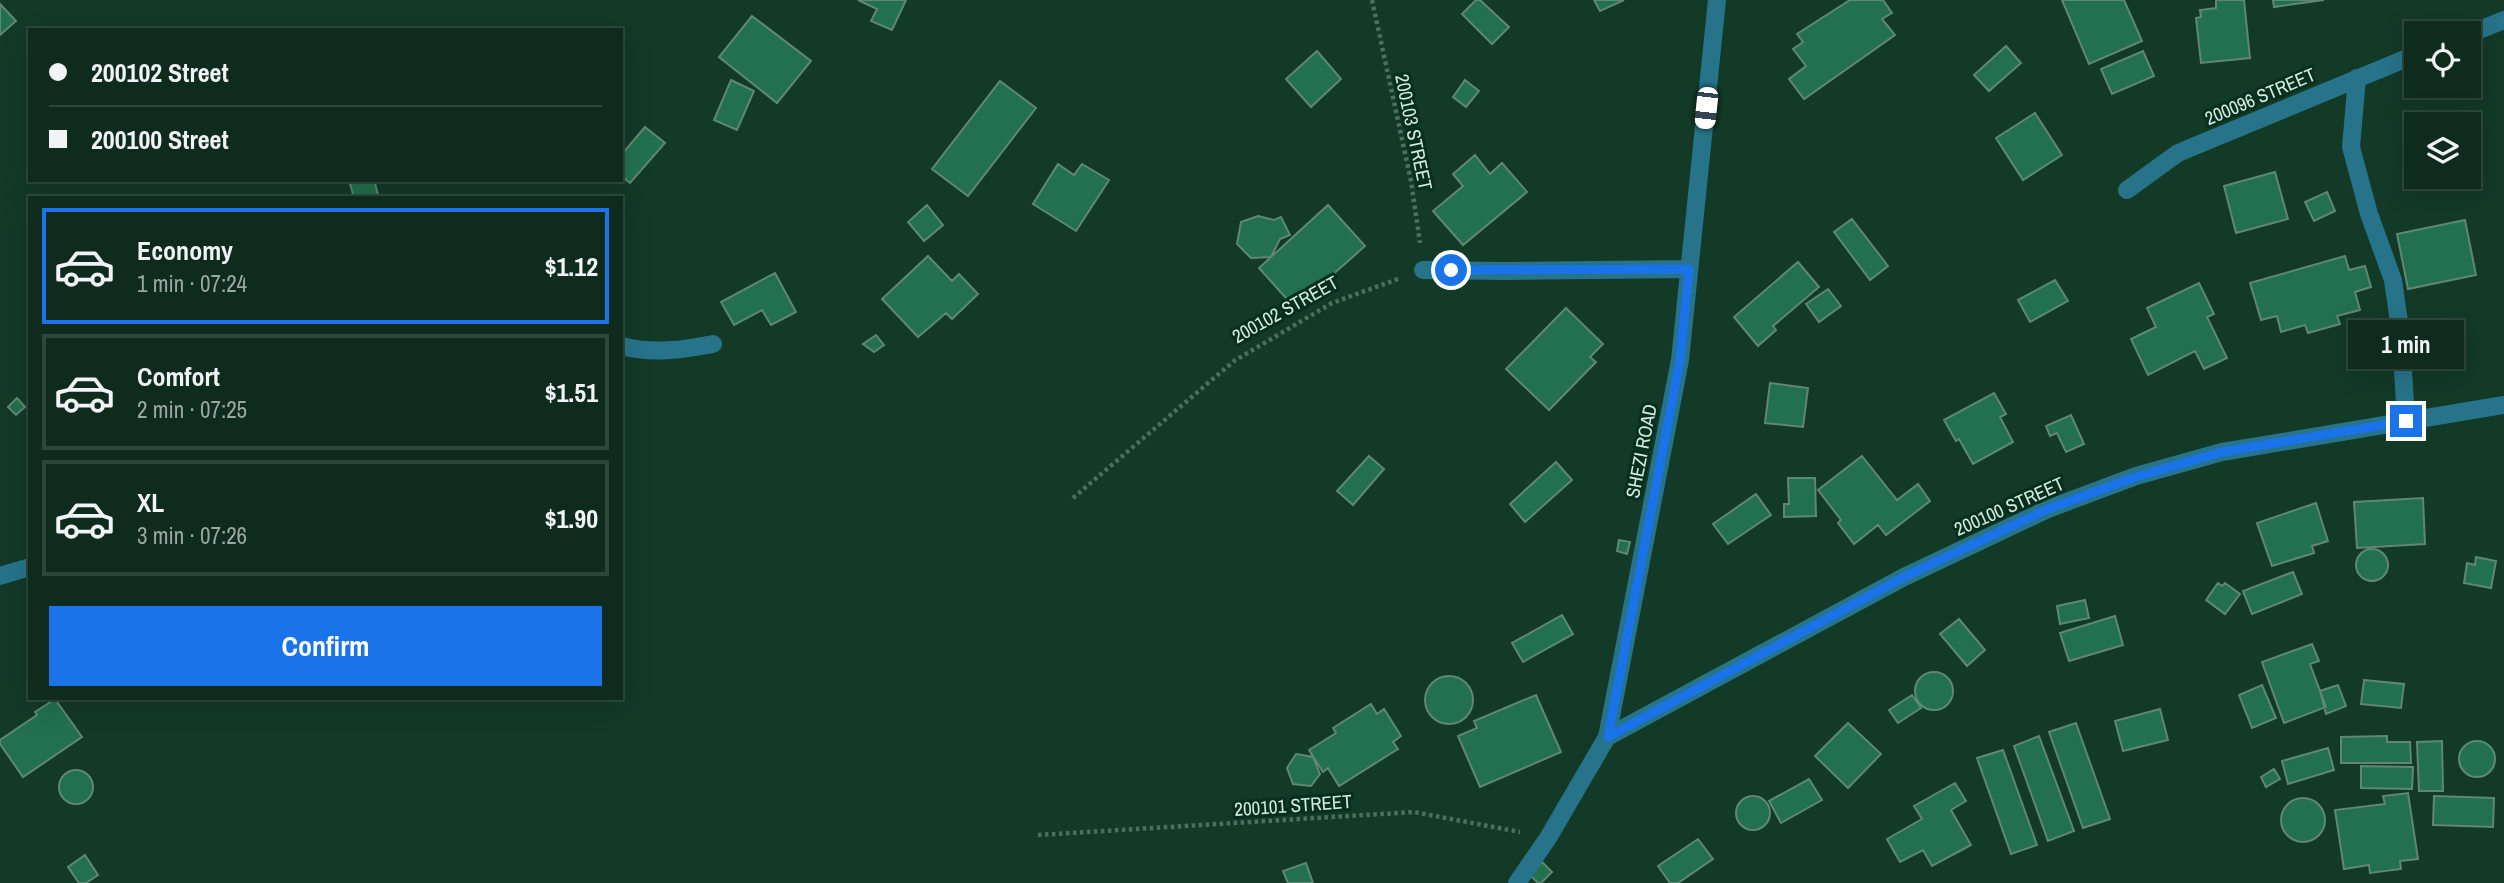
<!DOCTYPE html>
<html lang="en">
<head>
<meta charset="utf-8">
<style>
	:root { --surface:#0e2b1d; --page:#1c372a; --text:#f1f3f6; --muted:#9ba7a4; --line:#2e473b; --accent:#1a73e8 }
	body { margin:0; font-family:"Archivo Narrow",sans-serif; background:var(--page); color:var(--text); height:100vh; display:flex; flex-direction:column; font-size:26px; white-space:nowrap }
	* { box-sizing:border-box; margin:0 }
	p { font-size:23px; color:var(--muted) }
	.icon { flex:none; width:38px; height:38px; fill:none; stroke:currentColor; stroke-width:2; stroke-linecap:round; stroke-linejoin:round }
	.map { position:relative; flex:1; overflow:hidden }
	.panel { position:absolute; left:28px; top:196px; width:595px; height:504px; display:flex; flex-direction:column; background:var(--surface); border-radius:0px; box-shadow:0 7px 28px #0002,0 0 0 2px var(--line) }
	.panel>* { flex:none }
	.top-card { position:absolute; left:28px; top:28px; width:595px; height:154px; border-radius:0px; box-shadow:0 7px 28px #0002,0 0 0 2px var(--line); display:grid; align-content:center; height:154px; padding:0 21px; background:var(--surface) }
	.tools { position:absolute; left:2404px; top:21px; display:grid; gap:14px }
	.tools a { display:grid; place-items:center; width:77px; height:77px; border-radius:0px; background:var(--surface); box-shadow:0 7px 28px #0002,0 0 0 2px var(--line); font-size:35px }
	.end { position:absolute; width:32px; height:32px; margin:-16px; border:9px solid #1a73e8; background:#fff; box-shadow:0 0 0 4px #fff }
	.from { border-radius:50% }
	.bubble { position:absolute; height:49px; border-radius:0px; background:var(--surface); box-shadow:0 7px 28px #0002,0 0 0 2px var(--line); font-size:23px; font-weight:700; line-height:49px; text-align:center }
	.car { position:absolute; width:21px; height:42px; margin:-21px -10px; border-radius:9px; box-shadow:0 0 5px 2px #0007; background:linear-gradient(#fff 24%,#345 0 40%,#fff 0 76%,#345 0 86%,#fff 0) }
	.top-card b { display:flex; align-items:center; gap:24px; height:66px; font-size:26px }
	.top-card b+b { border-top:2px solid var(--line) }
	.top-card i { width:18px; height:18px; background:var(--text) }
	ul { padding:12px 0 0; list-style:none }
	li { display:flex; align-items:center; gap:21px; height:116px; margin:0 14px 10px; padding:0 7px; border:4px solid var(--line); border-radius:0px }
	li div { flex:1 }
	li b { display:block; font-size:26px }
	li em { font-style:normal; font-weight:700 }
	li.selected { border-color:var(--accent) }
	li>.icon { width:63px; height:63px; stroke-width:1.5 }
	.action { display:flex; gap:14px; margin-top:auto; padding:14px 21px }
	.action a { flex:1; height:80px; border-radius:0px; background:var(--accent); color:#fff; font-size:28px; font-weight:700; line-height:80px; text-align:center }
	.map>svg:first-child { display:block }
</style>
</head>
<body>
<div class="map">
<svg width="2504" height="883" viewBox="0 0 2504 883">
	<rect width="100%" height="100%" fill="#133927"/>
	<path fill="#22704e" stroke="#608772" stroke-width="2" d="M858,0H906L892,30L871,21L877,9Z
		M1476,0H1480L1509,27L1492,44L1462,14Z
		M1594,0H1624L1600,11Z
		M1850,0H1883L1892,13L1882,19L1895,35L1804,99L1789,79L1806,66L1793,49L1803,42L1797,34Z
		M2062,0H2124L2142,41L2089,64Z
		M2216,0H2244L2250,58L2201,63L2196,18L2201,17L2200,10L2216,8Z
		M2273,0H2324L2274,7Z
		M0,4L16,21L0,35Z
		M752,16L811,61L777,103L719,57Z
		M2006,46L2021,63L1989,91L1974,75Z
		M1317,51L1341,79L1311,107L1286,79Z
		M2143,51L2154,76L2112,94L2101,69Z
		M731,80L754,91L737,130L714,120Z
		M1465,80L1479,91L1466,107L1453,97Z
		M1000,81L1036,108L968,196L932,169Z
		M2035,113L2062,155L2023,180L1996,138Z
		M645,127L665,143L630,183L621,176V155Z
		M1475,155L1490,174L1502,163L1527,192L1463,245L1433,211L1463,186L1453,174Z
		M1058,164L1074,175L1082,164L1109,180L1076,231L1033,204Z
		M2275,172L2288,219L2236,233L2224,186Z
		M349,180H374L379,198H354Z
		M2327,192L2335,211L2314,221L2305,202Z
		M927,205L943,225L924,241L908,222Z
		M1328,205L1365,246L1295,308L1259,268Z
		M1258,216L1274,220L1281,217L1290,235L1280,239L1271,257L1251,258L1237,244L1241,222Z
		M1852,219L1888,266L1870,280L1834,232Z
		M2465,220L2476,275L2408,289L2397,234Z
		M928,256L952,281L959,274L978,294L952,319L946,313L918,337L882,299Z
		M2345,256L2349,270L2365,266L2371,287L2355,292L2360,310L2337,316L2340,324L2308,333L2305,325L2281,332L2277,316L2261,320L2250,283Z
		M1798,262L1819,287L1773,326L1776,330L1758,346L1734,317Z
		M775,273L796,312L771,325L762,310L734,325L721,302Z
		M2055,280L2068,301L2030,322L2018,300Z
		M2199,283L2214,314L2207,317L2227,358L2204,369L2195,351L2148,375L2131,339L2156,327L2147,308Z
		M1828,289L1841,306L1819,322L1806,304Z
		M1566,308L1603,344L1590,357L1596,362L1549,410L1506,369Z
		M876,335L884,345L874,352L863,344Z
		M1770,383L1808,388L1803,427L1765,423Z
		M1994,393L2006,414L2000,417L2013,442L1973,464L1959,439L1956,441L1944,420Z
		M17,398L25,407L16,415L8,407Z
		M2071,415L2084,444L2066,452L2057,433L2050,436L2046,426Z
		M1369,456L1384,469L1353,505L1337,491Z
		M1862,456L1897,500L1918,484L1930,501L1886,535L1878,525L1854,544L1838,523L1841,520L1818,490Z
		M1556,462L1572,480L1525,522L1510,504Z
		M1788,478H1815L1816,516L1784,517V504H1789Z
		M1756,494L1771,515L1728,544L1713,524Z
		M2423,498L2425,544L2357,548L2354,502Z
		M2316,503L2328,541L2312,546L2314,553L2272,566L2257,523Z
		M1619,540L1630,542L1627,554L1617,551Z
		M2356 565a16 16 0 1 1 32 0a16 16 0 1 1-32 0Z
		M2476,557L2496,561L2491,588L2464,583L2467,563L2475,565Z
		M2293,572L2302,594L2252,614L2243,591Z
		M2218,583L2222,586L2225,583L2240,594L2225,614L2206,600Z
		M2085,600L2089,618L2060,624L2057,606Z
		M1562,615L1573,634L1523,662L1512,643Z
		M2115,616L2123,645L2069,661L2060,633Z
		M1959,619L1985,650L1967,666L1940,634Z
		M2312,644L2319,661L2310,664L2326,707L2284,723L2262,662Z
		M1915 691a19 19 0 1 1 38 0a19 19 0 1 1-38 0Z
		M1425 700a24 24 0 1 1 48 0a24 24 0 1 1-48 0Z
		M2364,680L2404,684L2401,708L2361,704Z
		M2262,685L2276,718L2252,728L2239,695Z
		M2338,685L2346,706L2326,714L2320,691Z
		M1536,695L1561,752L1480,787L1458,736L1477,728L1474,721Z
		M1912,695L1921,708L1898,723L1889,710Z
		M55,699L82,737L23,777L0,744V740L37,715L35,712Z
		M1371,704L1377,714L1384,709L1401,736L1393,742L1398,749L1339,786L1328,768L1323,772L1309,750L1336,733L1333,728Z
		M2160,709L2168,740L2123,751L2115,721Z
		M1848,723L1881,754L1848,788L1815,756Z
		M2076,723L2110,819L2083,828L2049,732Z
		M2039,736L2074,831L2048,841L2014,746Z
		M2387,736V742H2410L2411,763H2341V737Z
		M2459 759a18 18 0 1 1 36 0a18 18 0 1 1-36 0Z
		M2442,741L2443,791H2419L2417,742Z
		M2328,748L2334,770L2288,784L2282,761Z
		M2003,750L2037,845L2011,854L1977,758Z
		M1296,754L1313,757L1320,774L1311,786L1293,784L1287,768Z
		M2361,766L2413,767L2412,789L2361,788Z
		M2274,769L2280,779L2266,787L2261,777Z
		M59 787a17 17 0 1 1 34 0a17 17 0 1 1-34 0Z
		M1809,779L1822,800L1781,823L1769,801Z
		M1955,783L1966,801L1951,810L1971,845L1932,866L1923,850L1900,862L1887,839L1922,819L1914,806Z
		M2408,793L2418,859L2400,861L2401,869L2370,873L2369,865L2344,869L2335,810L2385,804L2383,796Z
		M1736 813a17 17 0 1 1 34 0a17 17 0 1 1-34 0Z
		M2434,796L2494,798L2493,827L2433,825Z
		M2281 820a22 22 0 1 1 44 0a22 22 0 1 1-44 0Z
		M1698,839L1713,859L1678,883H1670L1658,866Z
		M85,855L98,875L86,883H79L68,867Z
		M1542,862L1552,872L1541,883H1538L1530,875Z
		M1306,863L1313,883H1288L1283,871Z"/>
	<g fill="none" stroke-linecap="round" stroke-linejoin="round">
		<path stroke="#4e6f5e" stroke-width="4.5" stroke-dasharray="3.5 3.5" stroke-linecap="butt" d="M1372,0L1411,181L1420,243
			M1073,498L1234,361L1332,303L1398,279
			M1038,835L1414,812L1520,832"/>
		<path stroke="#277389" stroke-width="18" d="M2469,34L2504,20
			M2357,78L2351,147L2369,214L2393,280L2401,336L2406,421
			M2127,190L2178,153L2417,54
			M1423,270L1506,271L1689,269
			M621,346C653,354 682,350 713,344
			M0,576L30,567
			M1607,737L1904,577L2048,509L2136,476L2222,452L2504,405
			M1517,883L1548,838L1607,737L1680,360L1717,0"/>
	</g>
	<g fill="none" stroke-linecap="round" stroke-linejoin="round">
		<path stroke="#1a73e8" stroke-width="9" d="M1451,270L1689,269L1680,360L1608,737L1904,577L2048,509L2136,477L2222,452L2406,421"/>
	</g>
	<g text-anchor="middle" stroke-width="6" stroke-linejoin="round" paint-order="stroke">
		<g font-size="19" fill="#d6ebdf" stroke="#072f1e">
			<text transform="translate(2260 96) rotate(-23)" y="7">200096 STREET</text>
			<text transform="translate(1414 132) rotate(78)" y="7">200103 STREET</text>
			<text transform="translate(1285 309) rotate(-29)" y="7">200102 STREET</text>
			<text transform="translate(1641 451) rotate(-79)" y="7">SHEZI ROAD</text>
			<text transform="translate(2009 506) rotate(-24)" y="7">200100 STREET</text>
			<text transform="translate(1293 805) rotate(-4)" y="7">200101 STREET</text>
		</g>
	</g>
</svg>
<div class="tools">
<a><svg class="icon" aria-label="locate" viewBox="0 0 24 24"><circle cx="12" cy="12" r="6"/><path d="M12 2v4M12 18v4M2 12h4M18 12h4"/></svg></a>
<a><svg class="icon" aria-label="layers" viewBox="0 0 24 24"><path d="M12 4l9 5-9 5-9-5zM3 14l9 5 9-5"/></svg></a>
</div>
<i class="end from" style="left:1451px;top:270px"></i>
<i class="end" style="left:2406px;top:421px"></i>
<div class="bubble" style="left:2348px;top:320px;width:116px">1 min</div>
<i class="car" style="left:1706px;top:108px;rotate:186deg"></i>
<div class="top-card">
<b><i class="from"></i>200102 Street</b>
<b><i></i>200100 Street</b>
</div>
<section class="panel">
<ul>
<li class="selected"><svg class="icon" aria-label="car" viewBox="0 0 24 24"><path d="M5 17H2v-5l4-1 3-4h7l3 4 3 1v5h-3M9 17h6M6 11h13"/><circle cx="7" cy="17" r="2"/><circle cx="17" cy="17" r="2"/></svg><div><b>Economy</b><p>1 min · 07:24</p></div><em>$1.12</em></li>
<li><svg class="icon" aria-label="car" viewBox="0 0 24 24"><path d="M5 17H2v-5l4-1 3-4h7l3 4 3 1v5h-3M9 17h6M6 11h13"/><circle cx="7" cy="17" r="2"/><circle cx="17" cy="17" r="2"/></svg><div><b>Comfort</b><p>2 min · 07:25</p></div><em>$1.51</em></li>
<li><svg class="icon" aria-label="car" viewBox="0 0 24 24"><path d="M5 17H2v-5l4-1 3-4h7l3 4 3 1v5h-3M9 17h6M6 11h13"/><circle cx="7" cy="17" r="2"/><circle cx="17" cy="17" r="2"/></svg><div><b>XL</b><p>3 min · 07:26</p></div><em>$1.90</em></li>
</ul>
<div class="action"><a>Confirm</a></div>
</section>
</div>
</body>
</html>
